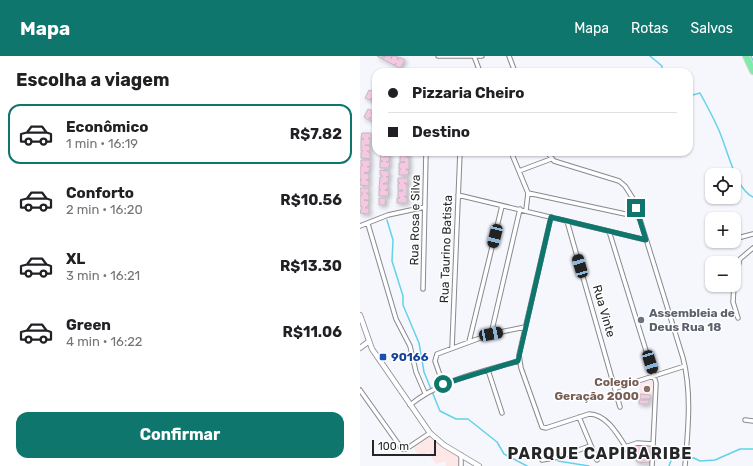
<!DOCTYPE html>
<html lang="pt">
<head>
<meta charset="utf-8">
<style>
	:root { --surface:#fff; --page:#f2f2f2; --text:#202124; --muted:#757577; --line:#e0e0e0; --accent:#0f766e }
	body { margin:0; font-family:Rubik,sans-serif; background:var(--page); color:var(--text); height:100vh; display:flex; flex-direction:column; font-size:15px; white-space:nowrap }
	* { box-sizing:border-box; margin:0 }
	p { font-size:13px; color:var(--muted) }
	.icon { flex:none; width:22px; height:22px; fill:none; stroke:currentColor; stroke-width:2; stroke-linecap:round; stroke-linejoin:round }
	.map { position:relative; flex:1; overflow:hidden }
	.drawer { display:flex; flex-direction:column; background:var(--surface); width:360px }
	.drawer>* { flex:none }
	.guide { position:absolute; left:12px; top:12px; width:321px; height:88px; border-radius:12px; box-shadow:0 1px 3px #0004; display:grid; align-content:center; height:88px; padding:0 16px; background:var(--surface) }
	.buttons { position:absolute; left:345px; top:112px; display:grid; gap:8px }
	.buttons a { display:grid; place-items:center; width:36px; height:36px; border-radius:8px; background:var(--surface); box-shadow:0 1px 3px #0004; font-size:20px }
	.scale { position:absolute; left:12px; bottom:10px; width:64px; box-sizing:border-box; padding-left:4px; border:2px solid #252627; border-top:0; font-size:11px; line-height:14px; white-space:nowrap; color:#252627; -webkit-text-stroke:3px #fff; paint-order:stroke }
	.end { position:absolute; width:18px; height:18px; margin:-9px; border:5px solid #0f766e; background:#fff; box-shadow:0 0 0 2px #fff }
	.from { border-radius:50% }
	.car { position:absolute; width:12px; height:24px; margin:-12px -6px; border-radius:5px; box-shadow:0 0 3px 1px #0007; background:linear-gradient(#222 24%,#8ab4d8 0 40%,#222 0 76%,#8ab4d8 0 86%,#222 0) }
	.guide b { display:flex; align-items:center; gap:14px; height:38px; font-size:15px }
	.guide b+b { border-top:1px solid var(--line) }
	.guide i { width:10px; height:10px; background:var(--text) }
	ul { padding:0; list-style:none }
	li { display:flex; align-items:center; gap:12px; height:60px; margin:0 8px 6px; padding:0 8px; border:2px solid transparent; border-radius:12px }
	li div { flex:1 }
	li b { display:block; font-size:15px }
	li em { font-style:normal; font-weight:700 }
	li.on { border-color:var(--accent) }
	li>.icon { width:36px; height:36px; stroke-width:1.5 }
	h2 { padding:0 16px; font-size:18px; line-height:48px }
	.action { display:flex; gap:8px; margin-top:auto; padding:8px 16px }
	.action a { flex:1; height:46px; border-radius:12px; background:var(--accent); color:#fff; font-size:16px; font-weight:700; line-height:46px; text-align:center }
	header { display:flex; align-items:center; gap:24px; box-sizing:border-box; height:56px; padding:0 20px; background:var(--accent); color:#fff }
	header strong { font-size:19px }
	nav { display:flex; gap:22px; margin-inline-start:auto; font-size:14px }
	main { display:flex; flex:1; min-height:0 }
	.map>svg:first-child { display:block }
</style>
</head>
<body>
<header>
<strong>Mapa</strong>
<nav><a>Mapa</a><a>Rotas</a><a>Salvos</a></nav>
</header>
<main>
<section class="drawer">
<h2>Escolha a viagem</h2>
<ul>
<li class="on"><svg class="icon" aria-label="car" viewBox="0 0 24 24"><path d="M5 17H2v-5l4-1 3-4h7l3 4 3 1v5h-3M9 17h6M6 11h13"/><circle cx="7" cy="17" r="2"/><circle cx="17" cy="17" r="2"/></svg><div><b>Econômico</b><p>1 min · 16:19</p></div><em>R$7.82</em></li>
<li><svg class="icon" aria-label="car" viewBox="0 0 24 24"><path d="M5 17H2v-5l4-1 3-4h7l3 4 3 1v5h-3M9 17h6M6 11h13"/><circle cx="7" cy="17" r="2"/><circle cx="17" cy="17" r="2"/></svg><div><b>Conforto</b><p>2 min · 16:20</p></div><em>R$10.56</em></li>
<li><svg class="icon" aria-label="car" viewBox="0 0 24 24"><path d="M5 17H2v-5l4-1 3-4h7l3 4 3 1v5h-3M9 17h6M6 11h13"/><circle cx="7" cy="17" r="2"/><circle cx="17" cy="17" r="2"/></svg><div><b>XL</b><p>3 min · 16:21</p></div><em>R$13.30</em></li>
<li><svg class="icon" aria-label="car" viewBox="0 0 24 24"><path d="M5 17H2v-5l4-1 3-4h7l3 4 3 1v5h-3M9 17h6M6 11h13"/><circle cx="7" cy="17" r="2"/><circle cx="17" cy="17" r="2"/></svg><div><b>Green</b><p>4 min · 16:22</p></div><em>R$11.06</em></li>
</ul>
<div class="action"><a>Confirmar</a></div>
</section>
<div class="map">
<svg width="393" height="410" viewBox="0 0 393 410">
	<defs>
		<filter id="shadow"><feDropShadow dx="2" dy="2" stdDeviation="2" flood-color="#0004"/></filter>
	</defs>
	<rect width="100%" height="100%" fill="#f5f7fd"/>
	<path fill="#fde8e7" d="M67,379L99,400V410H86V405L76,408L68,396L60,401L52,390Z"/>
	<path fill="#fde7ec" d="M287,325H294V338H280L279,328Z"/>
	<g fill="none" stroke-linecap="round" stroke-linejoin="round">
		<path stroke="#62d2ea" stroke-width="1.5" d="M290,0L302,10V16
			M391,0L393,5
			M329,40L340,37C346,48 352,59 357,70C366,87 375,134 393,141
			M27,164L33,184L32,205L43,240V249L59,287L64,316L80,355L96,363H108L137,386L144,398L167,410
			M198,405L229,410
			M309,410L312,402H334L340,405L355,404L380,393H393"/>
	</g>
	<path fill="#f6c7e2" stroke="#bfbabd" filter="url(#shadow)" d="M17,0H31V3L32,0H37L38,4L39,1L45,4L40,12L35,9L36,7L34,9L23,3L25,1L23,0L22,3Z
		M9,34L14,36L12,39L16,38V48L11,45L12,43L11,42L9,44L5,42Z
		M8,53L13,55L11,58L14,56L16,57V68L10,64L11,62L10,61L8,64L4,61Z
		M2,77H11V82H8L10,84V89H5L10,90V95H7L10,97V103L1,102V97L3,95H1V83H4L1,82Z
		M21,96H30V98L24,100H30L29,105L26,106H30L29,112H20V106L23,105H20Z
		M40,96H49V99L46,101H49V113H46V114H49L48,119H39V114L41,113H39V107L45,106H40V100L42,99H40Z
		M1,104H10V110L7,111H10L9,116L4,117L9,118V123L6,124H9V130L0,129V124H2L0,123V111L3,109H1Z
		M20,114L29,115V120L26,121H29L28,126L23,128H28V133L25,134L29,135L28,140H19V134H21L19,133L20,121H22V119H20Z
		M38,122H48V127H44L47,129V141L44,140L47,142V147H37V142H40L38,141V135H43V134H38V128L40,127H38Z
		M0,132H9V137H6L9,139V144H4L9,145L8,150L5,152H9V158L0,157L2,150H0V139H2L3,137H0Z
		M19,142H26L25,149H19Z
		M280,338L291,339V341L289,343H280Z
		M279,344H289V348H279Z
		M278,389H292L289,407L277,406L269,390Z"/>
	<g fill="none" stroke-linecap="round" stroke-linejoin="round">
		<g stroke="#88898e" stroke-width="5.5">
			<path id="minor" d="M78,0H122
				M114,0L120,16
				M149,0L155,16
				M151,96L168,137L166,154
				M187,96L194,105L259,125L265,130L274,144L323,302C332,337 328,374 325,410
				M159,115L191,103
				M168,137L279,161
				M98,139L286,184
				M191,161L159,299L161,312L182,371L186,372L229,358C249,358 261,385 271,399
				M207,165L260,351
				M8,168L36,263L50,290L56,316L65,337
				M0,170L28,159L65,151
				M249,175L296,327L292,410
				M374,183L393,178
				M355,187L363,185
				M374,226L380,203L393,192
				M374,229L373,246L378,262
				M63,233L66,96
				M131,278L160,153
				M109,286L142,150
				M92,292L100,96
				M128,314L142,357
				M83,328L75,305L77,298L131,278L165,271
				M256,332L325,310
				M0,334L42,393H46L70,377
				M50,349C80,324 122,316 158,305
				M219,361L237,404
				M385,364L393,365
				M265,391L277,387L293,388
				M101,399V410
				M182,404L199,401L230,390"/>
		</g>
		<g stroke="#88898e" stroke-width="6">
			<path id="tertiary" d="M0,259L12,293L70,377L84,389L119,410
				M0,292L8,286"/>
		</g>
		<g stroke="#d3d4d4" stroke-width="8">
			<path id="trunk" d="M386,0L393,15"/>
		</g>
		<use href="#minor" stroke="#fff" stroke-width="3.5"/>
		<use href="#tertiary" stroke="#fff" stroke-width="4.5"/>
		<use href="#trunk" stroke="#80eaa8" stroke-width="6"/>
	</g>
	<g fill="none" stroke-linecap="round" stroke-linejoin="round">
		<path stroke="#0f766e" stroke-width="5" d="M83,328L158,305L191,161L286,184L276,152"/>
	</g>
	<circle fill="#6b7280" stroke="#fff" stroke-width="1.5" cx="281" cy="264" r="4"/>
	<rect fill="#1a4fb4" stroke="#fff" stroke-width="1.5" x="19" y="297" width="8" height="8" rx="2"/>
	<circle fill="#8d6e63" stroke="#fff" stroke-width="1.5" cx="287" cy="333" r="4"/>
	<g text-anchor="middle" stroke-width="3" stroke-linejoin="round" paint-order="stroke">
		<g font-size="12" fill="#252627" stroke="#fff">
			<text transform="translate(55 164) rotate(-89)" y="4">Rua Rosa e Silva</text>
			<text transform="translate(86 193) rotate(-88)" y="4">Rua Taurino Batista</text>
			<text transform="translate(244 255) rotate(74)" y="4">Rua Vinte</text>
		</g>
		<g font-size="12" font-weight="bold" fill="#5b616d" stroke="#fff" text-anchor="start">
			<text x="289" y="261">Assembleia de<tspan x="289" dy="14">Deus Rua 18</tspan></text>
		</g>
		<g font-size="12" font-weight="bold" fill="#164399" stroke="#fff" text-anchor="start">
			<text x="31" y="305">90166</text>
		</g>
		<g font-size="12" font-weight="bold" fill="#785e54" stroke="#fff" text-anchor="end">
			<text x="279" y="330">Colegio<tspan x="279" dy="14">Geração 2000</tspan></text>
		</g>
		<g font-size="16" font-weight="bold" letter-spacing="1" fill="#252627" stroke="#fff">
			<text x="240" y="403">PARQUE CAPIBARIBE</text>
		</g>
	</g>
</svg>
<div class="buttons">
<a><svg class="icon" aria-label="locate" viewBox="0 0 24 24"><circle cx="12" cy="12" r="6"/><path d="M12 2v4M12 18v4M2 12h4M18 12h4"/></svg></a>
<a>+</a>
<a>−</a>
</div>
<div class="scale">100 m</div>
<i class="end from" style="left:83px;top:328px"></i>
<i class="end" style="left:276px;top:152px"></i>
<i class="car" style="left:135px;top:180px;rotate:194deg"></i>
<i class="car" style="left:220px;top:210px;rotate:344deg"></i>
<i class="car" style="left:131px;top:278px;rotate:79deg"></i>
<i class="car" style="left:290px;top:306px;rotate:163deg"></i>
<div class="guide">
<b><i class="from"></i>Pizzaria Cheiro</b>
<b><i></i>Destino</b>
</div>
</div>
</main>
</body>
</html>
